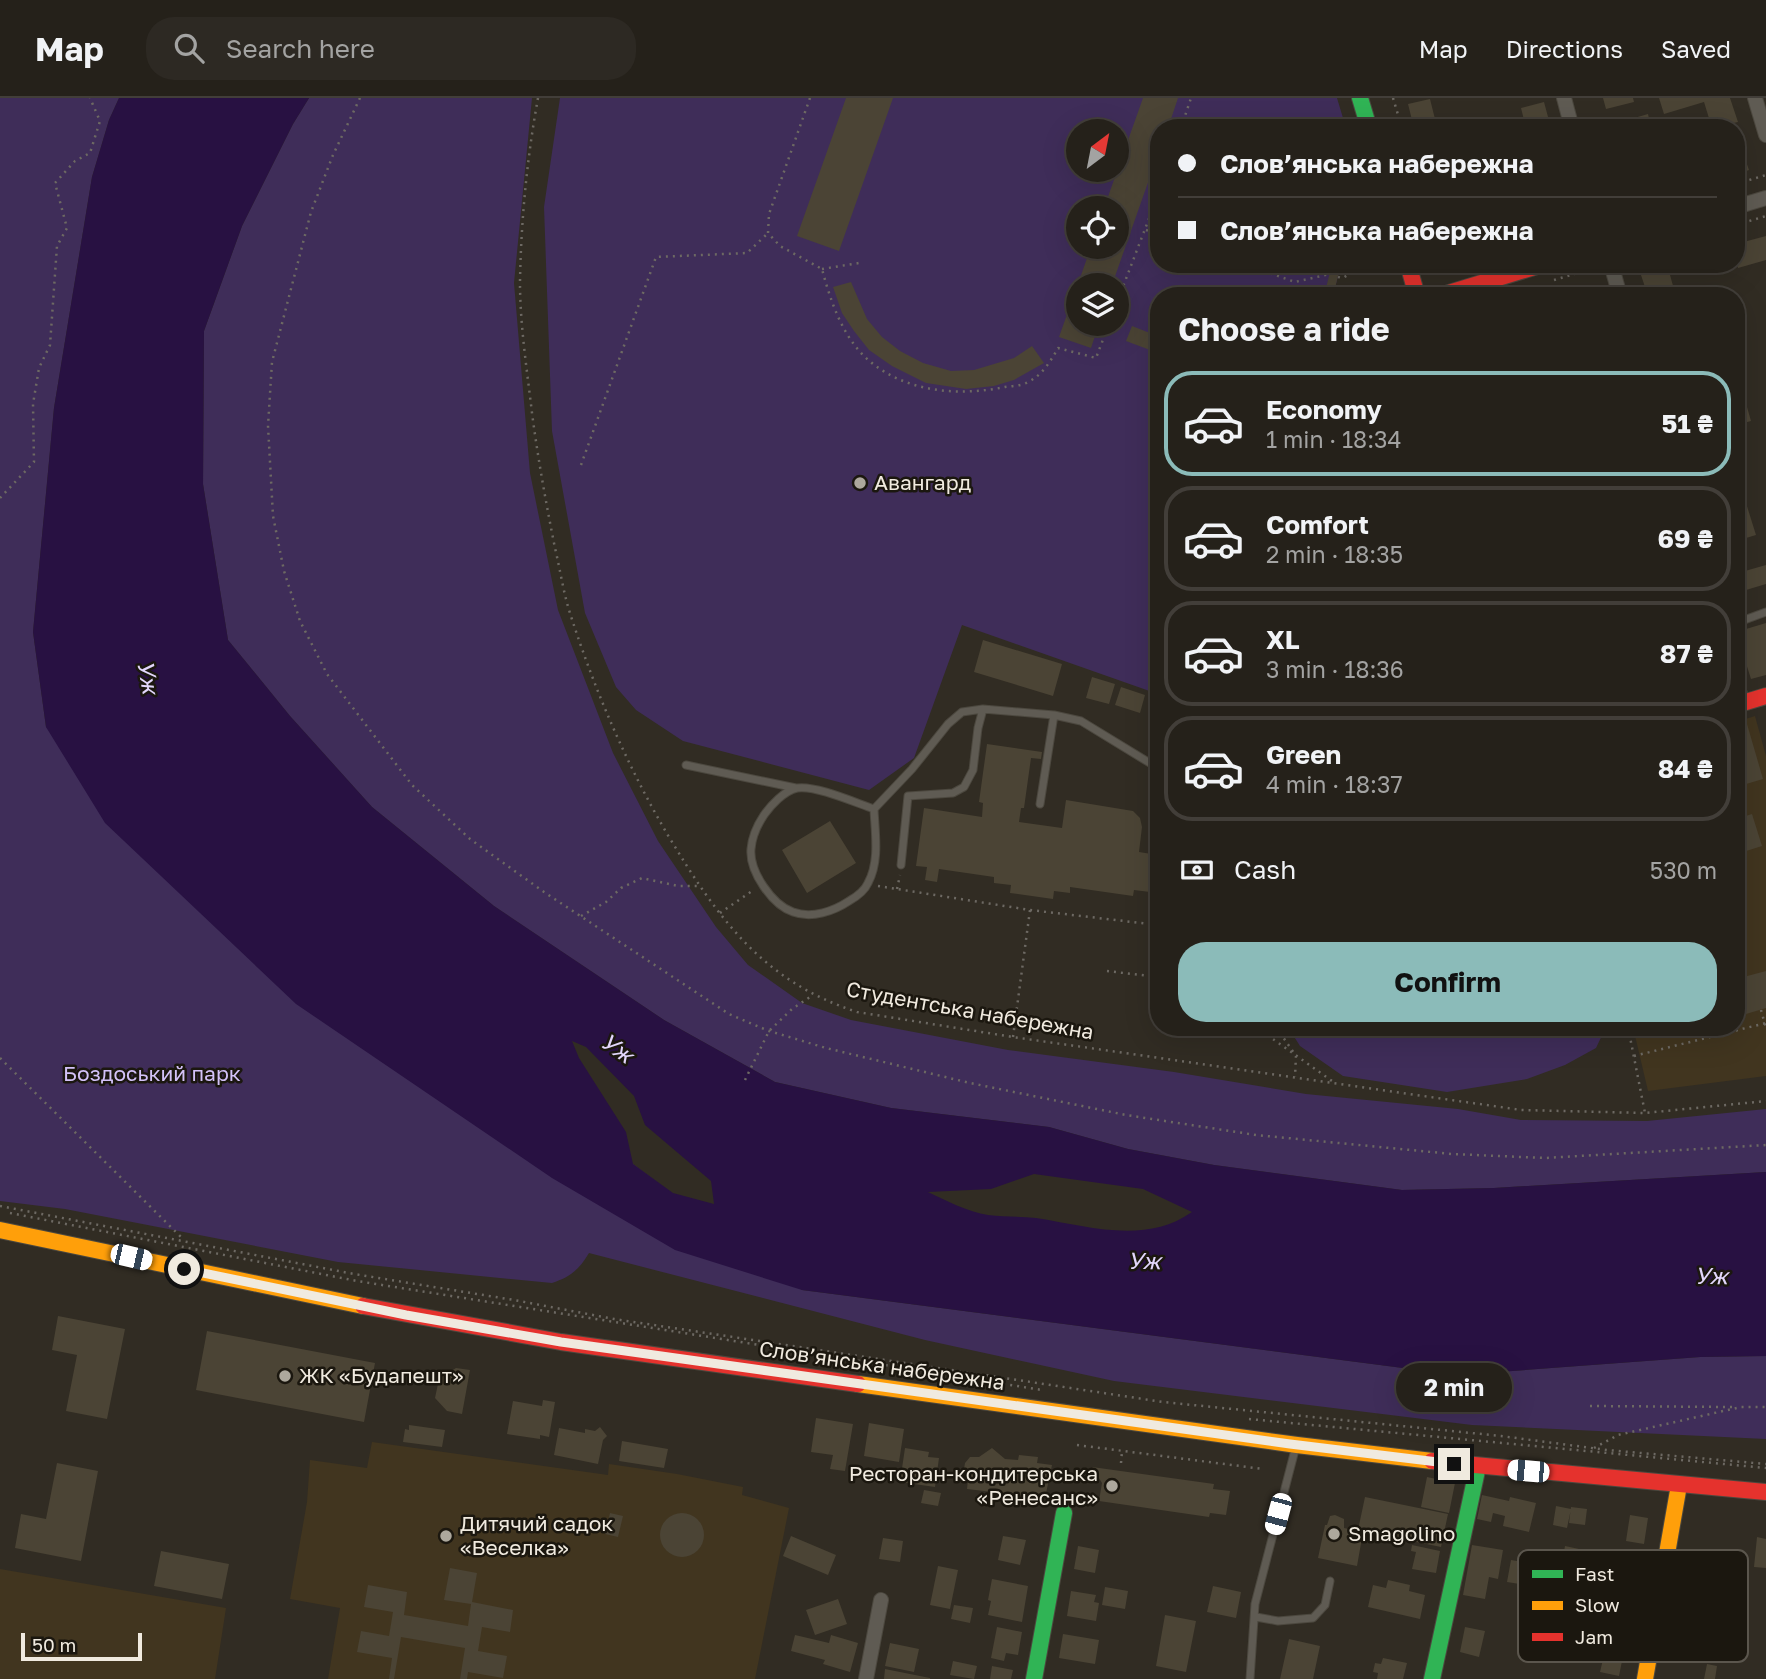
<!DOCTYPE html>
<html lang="en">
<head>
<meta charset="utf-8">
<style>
	:root { --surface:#25211a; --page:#2d2923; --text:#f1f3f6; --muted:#a3a3a2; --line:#423e39; --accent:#8bbbb9 }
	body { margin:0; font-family:"Golos Text",sans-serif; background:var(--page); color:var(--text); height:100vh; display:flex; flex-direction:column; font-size:26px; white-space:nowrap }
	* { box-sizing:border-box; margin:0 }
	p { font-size:23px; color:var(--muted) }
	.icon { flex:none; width:38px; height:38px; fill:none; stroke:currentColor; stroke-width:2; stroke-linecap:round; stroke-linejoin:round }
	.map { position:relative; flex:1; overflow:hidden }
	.details { position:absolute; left:1150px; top:189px; width:595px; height:749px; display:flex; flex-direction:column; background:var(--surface); border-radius:28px; box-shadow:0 7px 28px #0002,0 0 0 2px var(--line) }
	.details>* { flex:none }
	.guide { position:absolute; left:1150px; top:21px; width:595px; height:154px; border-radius:28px; box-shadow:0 7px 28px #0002,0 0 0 2px var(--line); display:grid; align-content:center; height:154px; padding:0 28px; background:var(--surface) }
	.needle { width:46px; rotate:32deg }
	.controls { position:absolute; left:1066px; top:21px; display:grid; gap:14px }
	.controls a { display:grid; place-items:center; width:63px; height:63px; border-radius:50%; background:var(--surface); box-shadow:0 7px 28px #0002,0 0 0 2px var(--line); font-size:35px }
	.scale { position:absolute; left:21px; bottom:18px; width:121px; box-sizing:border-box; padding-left:7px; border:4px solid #f0eadf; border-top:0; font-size:19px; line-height:24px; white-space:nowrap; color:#f0eadf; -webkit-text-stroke:5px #1b170f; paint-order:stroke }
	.end { position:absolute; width:32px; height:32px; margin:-16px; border:9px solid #f0eadf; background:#111; box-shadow:0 0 0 4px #111 }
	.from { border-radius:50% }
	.bubble { position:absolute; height:49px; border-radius:24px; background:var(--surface); box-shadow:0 7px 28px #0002,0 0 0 2px var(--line); font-size:23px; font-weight:700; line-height:49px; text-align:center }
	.car { position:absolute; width:21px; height:42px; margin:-21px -10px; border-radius:9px; box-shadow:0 0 5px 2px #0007; background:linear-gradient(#fff 24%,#345 0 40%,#fff 0 76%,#345 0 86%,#fff 0) }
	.guide b { display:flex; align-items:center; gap:24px; height:66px; font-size:26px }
	.guide b+b { border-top:2px solid var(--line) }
	.guide i { width:18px; height:18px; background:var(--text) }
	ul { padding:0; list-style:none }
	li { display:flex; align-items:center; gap:21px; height:105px; margin:0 14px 10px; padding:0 14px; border:4px solid var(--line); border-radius:28px }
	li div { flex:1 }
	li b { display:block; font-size:26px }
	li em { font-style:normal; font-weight:700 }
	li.current { border-color:var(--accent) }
	li>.icon { width:63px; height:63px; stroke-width:1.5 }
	h2 { padding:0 28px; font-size:32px; line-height:84px }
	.pay { display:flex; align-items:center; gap:18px; height:77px; padding:0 28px; font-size:26px }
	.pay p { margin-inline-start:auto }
	.action { display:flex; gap:14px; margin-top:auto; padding:14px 28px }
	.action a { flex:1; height:80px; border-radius:28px; background:var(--accent); color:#111; font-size:28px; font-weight:700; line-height:80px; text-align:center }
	header { display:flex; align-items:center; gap:42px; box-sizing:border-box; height:98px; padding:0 35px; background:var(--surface); border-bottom:2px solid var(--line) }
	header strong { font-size:33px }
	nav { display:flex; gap:38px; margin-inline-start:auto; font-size:24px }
	.search { width:490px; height:63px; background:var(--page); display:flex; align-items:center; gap:18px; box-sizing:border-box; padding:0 24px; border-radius:28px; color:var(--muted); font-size:26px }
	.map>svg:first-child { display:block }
</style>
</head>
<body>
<header>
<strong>Map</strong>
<div class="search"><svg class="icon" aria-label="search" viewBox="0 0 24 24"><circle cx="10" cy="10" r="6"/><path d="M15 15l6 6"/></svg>Search here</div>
<nav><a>Map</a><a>Directions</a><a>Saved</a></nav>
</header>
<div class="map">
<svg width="1766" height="1581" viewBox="0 0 1766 1581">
	<rect width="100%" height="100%" fill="#312c23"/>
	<path fill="#41351f" d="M1755,618L1766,658V978L1648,993L1633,929H1736V624Z
		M372,1344L608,1377L609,1366L677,1376L743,1389L742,1397L789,1410L755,1581H328L340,1510L290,1501L307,1404L310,1362L367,1370Z
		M0,1471L226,1510L215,1581H0Z"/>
	<path fill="#3f2d59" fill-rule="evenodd" d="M0,0H119L109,22L92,79L54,310L33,534L46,629L802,1192L1457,1277L1700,1259L1766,1258V1341L1472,1327L1114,1283L925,1242L589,1155C579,1172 570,1179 552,1185L338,1164L65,1111L0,1103Z
		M309,0H532L514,185L530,375L558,512L613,655L658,743L716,829L748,867L802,905L851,922L1008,952L1174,974L1306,996L1458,1011L1521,1022L1647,1023L1766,1011V1074L1494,1090L1402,1092L1214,1067L1128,1051L1049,1029L891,1010L775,984L664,922L494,808L372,709L290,618L228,542L203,386L204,233L242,128L293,26Z
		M560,0H1337L1346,30H1158V166H1341L1333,198H1158V596L962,527L914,660L869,692L683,643L636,612L616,589L585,515L552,333L544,109ZM1078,33H1116V72H1078ZM1078,110H1116V149H1078ZM1078,187H1116V226H1078Z
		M1288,929H1606L1596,950L1565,967L1527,981L1447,994L1343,978L1300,948Z"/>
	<path fill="#281142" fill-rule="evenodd" d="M119,0H309L293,26L242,128L204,233L203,386L228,542L290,618L372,709L494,808L664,922L775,984L891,1010L1049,1029L1128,1051L1214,1067L1402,1092L1494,1090L1766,1074V1258L1700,1259L1457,1277L802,1192L675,1152L552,1080L296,906L105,725L46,629L33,534L54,310L92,79L109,22ZM572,943L586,949L634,998L645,1027L711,1083L714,1106L673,1095L633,1066L626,1034L579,960ZM1034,1076L1143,1091L1192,1114C1145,1147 1088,1128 1036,1120C1020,1118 1004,1119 988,1117C968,1114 945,1102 928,1094L991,1091Z"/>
	<path fill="#4b4435" d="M846,0H893L839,153L797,138Z
		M1143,0H1178L1168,30H1158V56L1112,187H1078V226H1099L1091,250L1059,239L1091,149H1116V110H1104Z
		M1603,0H1633L1634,4L1606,11Z
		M1659,0H1730L1738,24L1712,30L1704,4L1664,16Z
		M1430,1L1436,25L1427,27L1428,30H1414L1408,6Z
		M1544,4L1551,30H1526L1521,10Z
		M1648,16L1650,25L1635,30H1600Z
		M1736,35L1749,72L1736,77Z
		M1766,138V162L1738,170L1736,146Z
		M1332,166H1341L1333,198H1324Z
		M1667,166L1675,195L1665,198H1648L1640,174Z
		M1702,166H1723L1725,170L1705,176Z
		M851,184L867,221L882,239L900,253L923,265L951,273L974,272L1014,260L1032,248L1044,265L1014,282L994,288L966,291L926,285L892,268L869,252L854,233L842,215L833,189Z
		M1598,188L1601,198H1569V197Z
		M1132,228L1155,237L1150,252L1126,243Z
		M1747,309L1751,323L1736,327V312Z
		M1746,405L1756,437L1736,443V408Z
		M1740,455L1745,473L1766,467V486L1736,495V456Z
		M1766,525V577L1751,581L1736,534Z
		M983,542L1062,566L1053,598L974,574Z
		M1092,579L1115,586L1109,606L1086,600Z
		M1121,589L1145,597L1140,615L1115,607Z
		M1747,626L1763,681L1736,689V629Z
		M987,646L1042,654L1041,661L1031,660L1024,710H1021L1019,724L1062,730L1066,702L1133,713L1140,720L1142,729L1139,754L1158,757V795L1134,792L1133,798L1070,789V795L1054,793L1053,801L1010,795L1011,787L994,785V779L939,771L937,784L925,782L927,769L916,768L924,710L982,719L983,705L979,704Z
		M1752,716L1762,748L1743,754L1736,733V721Z
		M830,723L856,765L807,795L782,752Z
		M1766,873V910L1736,919V881Z
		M1663,929H1695L1696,930L1666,938Z
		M58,1218L125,1231L107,1321L66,1313L77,1257L52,1252Z
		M207,1233L375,1265L364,1324L196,1292Z
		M456,1270L470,1272L462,1316L447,1313L435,1300L439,1281Z
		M543,1302L555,1304L549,1339L540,1337V1341L507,1336L513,1303L542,1308Z
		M816,1320L853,1326L845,1373L830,1371L833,1357L811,1354Z
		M869,1325L904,1331L899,1364L864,1358Z
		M409,1327L445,1332L442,1349L403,1344L405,1331L409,1332Z
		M600,1329L607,1338L603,1342L598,1366L554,1357L559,1330L585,1335V1331L595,1333Z
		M622,1343L668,1351L664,1370L619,1363Z
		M905,1350L929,1354L928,1359L939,1360L935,1389L900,1384Z
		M992,1350L1005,1361L1018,1362L1019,1357L1038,1359L1037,1365L1052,1367L1045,1400L967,1391L968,1381L964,1371L965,1365L970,1359H979Z
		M57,1365L98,1373L81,1463L15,1450L21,1416L46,1421Z
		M1092,1369L1214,1386L1213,1391L1230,1393L1226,1417L1210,1415L1209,1419L1099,1403L1102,1385Z
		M1427,1379L1455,1385L1449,1415L1421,1409Z
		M924,1392L941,1395L938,1408L921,1405Z
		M1482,1397L1509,1403L1510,1399L1536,1405L1529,1434L1503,1428L1505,1418L1493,1415L1491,1424L1477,1421Z
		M1365,1399L1448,1416L1441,1449L1358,1432Z
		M1556,1408L1571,1411L1567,1430L1553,1427Z
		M1571,1409L1587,1411L1585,1427L1569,1425Z
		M660 1437a22 22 0 1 1 44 0a22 22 0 1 1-44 0Z
		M610,1415L623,1418L618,1439L605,1436Z
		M1335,1417L1344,1421V1430L1363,1434L1357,1468L1318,1460L1325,1427H1327L1330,1418Z
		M1630,1417L1648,1420L1644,1446L1626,1443Z
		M791,1438L836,1457L828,1477L783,1458Z
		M1003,1438L1026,1442L1020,1467L998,1462Z
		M1757,1439L1766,1441V1470L1754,1469Z
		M883,1440L903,1443L900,1464L879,1461Z
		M1412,1447L1440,1453L1436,1475L1412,1471L1416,1454L1411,1453Z
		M1472,1447L1503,1452L1498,1481L1489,1479L1485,1501L1463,1497Z
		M1078,1448L1099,1452L1095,1475L1074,1471Z
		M1565,1448L1593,1454L1588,1481L1560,1476Z
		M161,1453L229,1466L222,1501L154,1488Z
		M1511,1462L1542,1467L1538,1489L1507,1484Z
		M938,1468L958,1472L950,1511L930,1507Z
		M450,1470L477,1475L472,1504L513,1512L510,1534L482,1529L478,1553L507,1558L503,1580L468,1574L467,1581H460L465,1550L401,1539L394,1581H389L392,1560L357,1554L361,1533L389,1538L393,1514L364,1509L368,1487L407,1494L404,1517L468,1528L471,1506L444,1502Z
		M992,1481L1028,1488L1022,1524L988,1517L991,1503L988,1502Z
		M1388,1482L1410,1487L1409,1493L1425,1497L1420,1521L1368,1509L1373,1487L1386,1490Z
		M1213,1488L1241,1494L1236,1520L1207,1514Z
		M1105,1489L1128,1493L1125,1511L1102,1507Z
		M1071,1493L1096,1497L1094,1504L1099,1505L1096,1523L1067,1518Z
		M838,1501L847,1526L815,1537L806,1512Z
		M954,1507L973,1510L970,1525L951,1521Z
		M1165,1517L1196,1523L1186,1574L1156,1568Z
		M997,1529L1022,1534L1018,1557L1006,1555L1004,1563L991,1560Z
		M1465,1529L1485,1533L1479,1559L1460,1554Z
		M1063,1536L1099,1542L1095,1566L1059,1560Z
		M795,1537L829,1545L831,1537L858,1545L850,1574L823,1566L825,1562L791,1553Z
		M1289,1541L1320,1548L1313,1581H1280Z
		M890,1545L919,1551L914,1574L885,1568Z
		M1606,1549L1624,1553L1619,1578L1600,1574Z
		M1383,1560L1407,1565L1403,1581H1377L1378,1575L1373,1574L1375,1565L1381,1566Z
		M953,1563L977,1568L974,1581L950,1577Z
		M1707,1566L1717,1568L1715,1581H1704Z
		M992,1568L1013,1572L1011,1581H990Z
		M885,1571L930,1580V1581H884Z"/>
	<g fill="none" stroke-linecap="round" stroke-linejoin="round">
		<g stroke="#4c483f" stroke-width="9">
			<path id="lane" d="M1736,525L1766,514
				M686,667L796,690
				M1040,706L1054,617
				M874,711C875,735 880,763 868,785C865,792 856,799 849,803C834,813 812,821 793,814C772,807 749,773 751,751C752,739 758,726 764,717C771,707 784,693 797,690C816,687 856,705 874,711L912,671L948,626L962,614L983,611
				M901,767L908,698L953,695L964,689L973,672L978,630L983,611L1054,617L1081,623L1158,670
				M1256,1519L1278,1523L1313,1520L1325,1507L1330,1483
				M1250,1581L1255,1506L1296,1348"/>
		</g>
		<g stroke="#4c483f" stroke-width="16">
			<path id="street" d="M1564,0L1572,30
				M1755,0L1766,37
				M1736,109L1766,100
				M1611,166L1620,198
				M1736,584L1743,605
				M866,1581L881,1502"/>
		</g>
		<g stroke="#4c483f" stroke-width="18">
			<path id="fast" d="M1360,0L1369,30
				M1034,1581L1064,1415
				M1432,1581L1478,1368"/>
		</g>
		<g stroke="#4c483f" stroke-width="18">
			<path id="slow" d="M0,1132L363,1208
				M858,1286L1297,1347L1432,1363
				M1645,1581L1679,1387"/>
		</g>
		<g stroke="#4c483f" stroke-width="18">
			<path id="jam" d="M1408,166L1417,198
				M1439,198L1544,166
				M1736,607L1766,598
				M363,1208L561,1244L858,1286
				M1432,1363L1766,1394"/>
		</g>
		<path stroke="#6d6963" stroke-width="2.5" stroke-dasharray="2 5" stroke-linecap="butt" d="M360,0L333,57L311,114L272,264L268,328L273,418L284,473L300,523L327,576L412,687L470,741L544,794L729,916L769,933L826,950L970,985L1126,1017L1256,1037L1452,1056L1545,1060L1766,1047
			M538,0C527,60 521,123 520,184C520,227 527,272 532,315C538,361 546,405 555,450C560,471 563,492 569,512C594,591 627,668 669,739C718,820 762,883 857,914L1013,939L1521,1012L1645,1015L1766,1003
			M810,0L769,116L768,135L780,148L822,171C830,201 841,235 864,258C901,294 957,299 1005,289C1012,288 1020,288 1026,285C1042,278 1050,264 1058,250L1096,260L1109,226
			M1393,0L1402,30
			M1181,30L1191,0
			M1736,86L1766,77
			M1736,127L1766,118
			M1146,132L1158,136
			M1244,166L1295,184L1330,176L1323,166
			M1457,166H1463
			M822,171L859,165
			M1338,179L1343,180L1364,166
			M1554,182L1598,169
			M1507,198L1521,193
			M1116,207L1158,97
			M581,367L656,159L747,155L767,136
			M0,400L34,364L33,306L39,270L50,247L57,148L67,130L55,85L75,63L90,55L100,23L90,0
			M878,788L1030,812L1158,827
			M897,791L900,777
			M720,815L752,793
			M581,818L606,804L621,790L642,780L678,788H698
			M1107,873L1158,879
			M1761,912L1766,930
			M1256,929L1332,983
			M1276,929L1296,958L1295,979
			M1628,929L1645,1015
			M1013,939L1030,812
			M1634,958L1766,925
			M0,960L184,1142
			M745,982L769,933L792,911L813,897
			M0,1108L354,1176L514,1202L614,1221L1163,1304L1501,1338L1607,1352L1766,1366
			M10,1115L357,1183L1042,1292
			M1590,1308L1734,1309
			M1249,1321L1766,1370
			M1077,1347L1263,1371
			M1594,1350L1618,1337L1741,1309H1766
			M1121,1365L1122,1353"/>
		<use href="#lane" stroke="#5f5b53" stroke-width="7"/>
		<use href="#street" stroke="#5f5b53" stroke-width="14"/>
		<use href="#fast" stroke="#30b455" stroke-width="16"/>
		<use href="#slow" stroke="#ff9f0a" stroke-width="16"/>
		<use href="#jam" stroke="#e5322d" stroke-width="16"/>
	</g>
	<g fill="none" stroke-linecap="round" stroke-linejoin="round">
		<path stroke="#f0eadf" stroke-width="9" d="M184,1171L406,1217L561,1244L1290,1346L1454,1366"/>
	</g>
	<g fill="#ada89d" stroke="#1b170f" stroke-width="2.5">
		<circle cx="860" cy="385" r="7"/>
		<circle cx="285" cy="1278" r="7"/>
		<circle cx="1112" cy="1388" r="7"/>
		<circle cx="1334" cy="1436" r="7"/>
		<circle cx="446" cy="1438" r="7"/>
	</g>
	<g text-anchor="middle" stroke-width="5" stroke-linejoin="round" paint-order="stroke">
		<g font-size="21" fill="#f0eadf" stroke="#1b170f" text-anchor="start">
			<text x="874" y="392">Авангард</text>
			<text x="299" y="1285">ЖК «Будапешт»</text>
			<text x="1098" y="1383" text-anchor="end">Ресторан-кондитерська<tspan x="1098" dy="24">«Ренесанс»</tspan></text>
			<text x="460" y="1433">Дитячий садок<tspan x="460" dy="24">«Веселка»</tspan></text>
			<text x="1348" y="1443">Smagolino</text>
		</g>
		<g font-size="21" fill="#f0eadf" stroke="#1b170f">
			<text transform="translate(970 913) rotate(10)" y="7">Студентська набережна</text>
			<text transform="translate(882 1268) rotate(8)" y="7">Словʼянська набережна</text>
		</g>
		<g font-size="21" fill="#d3c2f8" stroke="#1b170f">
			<text x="152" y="983">Боздоський парк</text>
		</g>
		<g font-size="23" font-style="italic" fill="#e3d7fc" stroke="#1b170f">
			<text transform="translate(148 579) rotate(80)" y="8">Уж</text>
			<text transform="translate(617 950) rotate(36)" y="8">Уж</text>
			<text transform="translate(1144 1163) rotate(1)" y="8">Уж</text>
			<text transform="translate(1711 1178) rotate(1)" y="8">Уж</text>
		</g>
	</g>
	<rect x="1518" y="1452" width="230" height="112" rx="10" fill="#1b170f" stroke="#5b564d" stroke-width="2"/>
	<rect x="1532" y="1472" width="31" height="8" fill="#30b455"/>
	<rect x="1532" y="1503" width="31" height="9" fill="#ff9f0a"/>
	<rect x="1532" y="1535" width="31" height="8" fill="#e5322d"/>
	<g font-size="19" fill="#f0eadf">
		<text x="1575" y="1483">Fast</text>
		<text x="1575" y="1514">Slow</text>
		<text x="1575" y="1546">Jam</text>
	</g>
</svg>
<div class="controls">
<a><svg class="needle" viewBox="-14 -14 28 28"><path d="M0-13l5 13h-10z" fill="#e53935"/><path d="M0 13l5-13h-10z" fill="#a3a3a2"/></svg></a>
<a><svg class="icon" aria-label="locate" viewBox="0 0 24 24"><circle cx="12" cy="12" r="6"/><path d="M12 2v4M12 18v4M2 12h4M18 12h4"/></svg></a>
<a><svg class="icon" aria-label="layers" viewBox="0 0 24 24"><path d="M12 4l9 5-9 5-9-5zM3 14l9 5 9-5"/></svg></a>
</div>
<div class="scale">50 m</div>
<i class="end from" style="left:184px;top:1171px"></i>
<i class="end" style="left:1454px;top:1366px"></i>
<div class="bubble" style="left:1396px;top:1265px;width:116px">2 min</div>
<i class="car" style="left:131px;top:1159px;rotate:103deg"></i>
<i class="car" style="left:1528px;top:1373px;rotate:275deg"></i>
<i class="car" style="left:1278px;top:1416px;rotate:195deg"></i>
<div class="guide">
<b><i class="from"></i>Словʼянська набережна</b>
<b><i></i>Словʼянська набережна</b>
</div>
<section class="details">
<h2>Choose a ride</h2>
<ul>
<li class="current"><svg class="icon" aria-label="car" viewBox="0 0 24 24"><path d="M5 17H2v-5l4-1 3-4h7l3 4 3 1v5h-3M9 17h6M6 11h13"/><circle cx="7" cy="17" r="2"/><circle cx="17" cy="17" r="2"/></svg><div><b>Economy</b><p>1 min · 18:34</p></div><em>51 ₴</em></li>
<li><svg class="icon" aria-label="car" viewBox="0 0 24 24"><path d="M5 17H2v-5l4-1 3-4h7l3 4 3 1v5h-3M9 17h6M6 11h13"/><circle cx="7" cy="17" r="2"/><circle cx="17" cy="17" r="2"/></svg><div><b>Comfort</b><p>2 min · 18:35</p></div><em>69 ₴</em></li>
<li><svg class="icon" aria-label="car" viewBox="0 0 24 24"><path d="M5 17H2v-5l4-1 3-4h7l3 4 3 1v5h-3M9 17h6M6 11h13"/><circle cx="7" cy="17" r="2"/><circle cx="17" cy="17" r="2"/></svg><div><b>XL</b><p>3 min · 18:36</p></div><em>87 ₴</em></li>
<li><svg class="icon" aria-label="car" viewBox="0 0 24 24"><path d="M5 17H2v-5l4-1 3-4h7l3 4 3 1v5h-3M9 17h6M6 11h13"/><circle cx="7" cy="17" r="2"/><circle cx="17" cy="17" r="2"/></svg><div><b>Green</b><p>4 min · 18:37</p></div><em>84 ₴</em></li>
</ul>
<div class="pay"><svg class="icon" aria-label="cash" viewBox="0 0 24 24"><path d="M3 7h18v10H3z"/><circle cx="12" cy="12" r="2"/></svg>Cash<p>530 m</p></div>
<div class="action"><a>Confirm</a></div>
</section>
</div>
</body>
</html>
